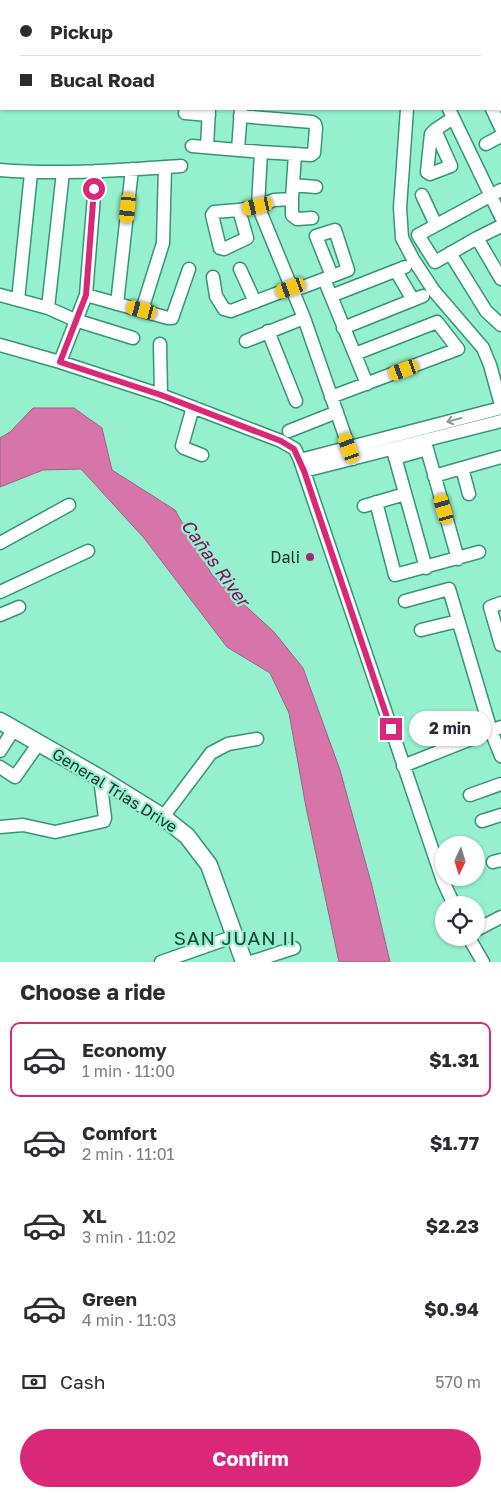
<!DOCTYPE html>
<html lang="en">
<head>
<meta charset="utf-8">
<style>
	:root { --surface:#fff; --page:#f7f7f7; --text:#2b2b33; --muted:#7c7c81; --line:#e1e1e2; --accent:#db2777 }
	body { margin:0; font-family:"Golos Text",sans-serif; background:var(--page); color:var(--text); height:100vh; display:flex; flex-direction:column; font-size:19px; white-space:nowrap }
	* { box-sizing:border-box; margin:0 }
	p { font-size:16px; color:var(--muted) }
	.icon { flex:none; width:28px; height:28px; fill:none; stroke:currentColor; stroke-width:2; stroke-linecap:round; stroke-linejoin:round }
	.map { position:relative; height:962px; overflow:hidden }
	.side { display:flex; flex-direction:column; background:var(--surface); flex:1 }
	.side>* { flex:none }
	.top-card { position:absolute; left:0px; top:0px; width:501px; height:110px; box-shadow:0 1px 4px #0004; display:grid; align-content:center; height:110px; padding:0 20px; background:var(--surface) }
	.needle { width:32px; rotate:184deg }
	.controls { position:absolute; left:435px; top:836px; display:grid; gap:10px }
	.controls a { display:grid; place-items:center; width:50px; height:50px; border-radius:50%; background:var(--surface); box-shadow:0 1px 4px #0004; font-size:25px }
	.end { position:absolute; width:22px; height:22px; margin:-11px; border:6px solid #db2777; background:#fff; box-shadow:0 0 0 2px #fff }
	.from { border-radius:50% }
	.bubble { position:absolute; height:35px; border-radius:18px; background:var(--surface); box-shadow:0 1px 4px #0004; font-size:16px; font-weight:700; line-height:35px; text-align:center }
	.car { position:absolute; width:15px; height:30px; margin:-15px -8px; border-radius:6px; box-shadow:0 0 4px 1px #0007; background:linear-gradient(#f5c518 24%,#345 0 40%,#f5c518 0 76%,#345 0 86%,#f5c518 0) }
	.top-card b { display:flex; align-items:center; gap:18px; height:48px; font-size:19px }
	.top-card b+b { border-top:1px solid var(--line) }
	.top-card i { width:12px; height:12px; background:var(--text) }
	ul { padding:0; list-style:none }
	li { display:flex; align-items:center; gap:15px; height:75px; margin:0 10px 8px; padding:0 10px; border:2px solid transparent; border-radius:10px }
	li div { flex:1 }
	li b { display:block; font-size:19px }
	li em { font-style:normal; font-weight:700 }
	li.active { border-color:var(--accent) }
	li>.icon { width:45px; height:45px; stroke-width:1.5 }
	h2 { padding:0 20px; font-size:22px; line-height:60px }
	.pay { display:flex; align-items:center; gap:12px; height:55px; padding:0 20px; font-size:19px }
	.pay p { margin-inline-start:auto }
	.cta { display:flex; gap:10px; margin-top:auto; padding:10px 20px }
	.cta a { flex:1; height:58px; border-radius:30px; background:var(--accent); color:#fff; font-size:20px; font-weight:700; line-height:58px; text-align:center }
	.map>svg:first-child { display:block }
</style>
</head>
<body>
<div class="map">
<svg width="501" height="962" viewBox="0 0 501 962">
	<rect width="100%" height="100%" fill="#95f0ce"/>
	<path fill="#d775aa" stroke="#9b6284" d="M33,408H74L102,428L112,470L175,510L212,575L274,632L303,668L340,770L372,886L390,962H339L306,807L289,713L270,673L227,647L144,538L81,469L43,470L0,487V438L10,432Z"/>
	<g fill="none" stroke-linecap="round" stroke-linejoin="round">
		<g stroke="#379576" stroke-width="15">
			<path id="minor" d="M215,0V1
				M249,0V1
				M393,1V0
				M414,1V0
				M442,1V0
				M500,9H501
				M500,40L501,41
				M500,73H501
				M500,105H501
				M407,109L400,208L402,238L413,259L434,291L483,348L490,365L501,405
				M449,109L501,217
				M492,109L501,128
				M185,113L209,115
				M435,130L451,166L430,174L427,172L431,134L435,130L453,118
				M486,144L501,136
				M192,146L261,152L311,155L314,153L316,128L315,124L312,122L240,116
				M207,147L209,109
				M238,150L241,109
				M261,152L258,206L304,318L353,459
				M295,154L292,199V215L297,219L312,218
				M0,170C60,175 120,170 181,166
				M293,185L316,187
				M501,190L418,235L435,262L477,238L501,226
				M422,195L436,225
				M239,210L247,238L224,249L220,248L212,215L214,212L239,210L258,206L274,200L292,199
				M477,238L501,279
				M450,253L486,311L501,325
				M240,269L255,302
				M396,271L413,300
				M213,277L216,296L224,309L231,311L291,288
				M324,279L367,384
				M292,291C311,284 330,277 348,270L335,230L316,236L332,276
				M0,295L48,308L75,320L133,338
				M86,295L168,318H172L189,269
				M331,296L405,267
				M18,300L31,173
				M117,304L132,169
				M48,308L63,172
				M142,310L163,243L165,167
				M343,328L423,296
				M268,331L296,401
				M246,341L304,318
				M160,344L161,395
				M0,345L60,362L161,395L281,441L295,449L300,460L443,881L454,905
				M60,362L86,295L96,171
				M331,397L458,349L437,322L355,354
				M193,407L182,446L184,448L202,455
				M289,431L337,412
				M393,450L426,568
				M395,458L427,449L458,559
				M300,460L501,408
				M462,468L469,494
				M304,471L501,421
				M434,476L501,457
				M376,502L395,575L479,552
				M364,506L405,494
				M0,543L69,505
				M0,592L88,551
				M405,601L449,589L491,731L501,756
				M501,603L490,607L501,645
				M0,615L19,607
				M421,630L458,621
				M0,751L14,729
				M403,766L501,727
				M0,767L15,777L39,743
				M470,795L501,784
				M163,817L211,753L228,744L257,739
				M482,821L501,815
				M0,827L23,825L55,832L104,821L105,818L100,778
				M493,862L501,860
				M476,930L501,917
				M469,938L483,962
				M161,962L235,936
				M251,962L294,948"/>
		</g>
		<g stroke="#379576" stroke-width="19">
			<path id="major" d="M0,721L100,778L163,817L187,836L209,865L244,962"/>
		</g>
		<use href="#minor" stroke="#fff" stroke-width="12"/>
		<use href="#major" stroke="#fff" stroke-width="16"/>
	</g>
	<defs><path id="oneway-shaft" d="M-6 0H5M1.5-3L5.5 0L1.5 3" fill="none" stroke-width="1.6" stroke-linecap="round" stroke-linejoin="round" transform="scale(1.25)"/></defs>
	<use stroke="#889b94" href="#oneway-shaft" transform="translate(454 420) rotate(165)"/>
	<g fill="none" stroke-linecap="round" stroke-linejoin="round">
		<path stroke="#db2777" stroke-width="6" d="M94,189L86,295L60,362L161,395L281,441L294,449L304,471L391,729"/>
	</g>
	<circle fill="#a52474" stroke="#95f0ce" stroke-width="2" cx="310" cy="557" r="5"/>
	<g text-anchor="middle" stroke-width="4.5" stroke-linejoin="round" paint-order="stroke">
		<g font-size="16" fill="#10372a" stroke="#95f0ce" text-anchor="end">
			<text x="300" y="563">Dali</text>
		</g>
		<g font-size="16" fill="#10372a" stroke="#95f0ce">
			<text transform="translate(115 790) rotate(32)" y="6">General Trias Drive</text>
		</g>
		<g font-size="18" font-style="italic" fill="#870d5c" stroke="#95f0ce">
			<text transform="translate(215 563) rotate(54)" y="6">Cañas River</text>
		</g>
		<g font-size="19" letter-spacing="1" fill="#124535" stroke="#95f0ce">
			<text x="235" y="945">SAN JUAN II</text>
		</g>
	</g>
</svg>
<div class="controls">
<a><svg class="needle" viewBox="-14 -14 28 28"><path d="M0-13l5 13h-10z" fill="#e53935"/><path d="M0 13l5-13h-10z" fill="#7c7c81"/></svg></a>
<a><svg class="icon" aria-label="locate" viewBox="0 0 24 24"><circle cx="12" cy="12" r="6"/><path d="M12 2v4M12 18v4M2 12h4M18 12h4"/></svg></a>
</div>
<i class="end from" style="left:94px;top:189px"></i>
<i class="end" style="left:391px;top:729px"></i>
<div class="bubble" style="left:409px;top:711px;width:82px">2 min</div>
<i class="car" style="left:258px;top:206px;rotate:257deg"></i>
<i class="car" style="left:128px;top:208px;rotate:186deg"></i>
<i class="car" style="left:291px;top:288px;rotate:250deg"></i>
<i class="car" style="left:142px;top:310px;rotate:285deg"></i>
<i class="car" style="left:404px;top:370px;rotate:250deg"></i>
<i class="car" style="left:349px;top:448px;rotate:340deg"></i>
<i class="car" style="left:444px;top:509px;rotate:344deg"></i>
<div class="top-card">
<b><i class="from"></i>Pickup</b>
<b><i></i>Bucal Road</b>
</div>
</div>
<section class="side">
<h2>Choose a ride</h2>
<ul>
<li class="active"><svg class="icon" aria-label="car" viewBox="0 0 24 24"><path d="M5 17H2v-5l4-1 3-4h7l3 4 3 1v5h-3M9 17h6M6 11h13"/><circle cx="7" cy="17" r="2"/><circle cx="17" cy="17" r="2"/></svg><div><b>Economy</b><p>1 min · 11:00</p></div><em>$1.31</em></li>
<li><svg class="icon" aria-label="car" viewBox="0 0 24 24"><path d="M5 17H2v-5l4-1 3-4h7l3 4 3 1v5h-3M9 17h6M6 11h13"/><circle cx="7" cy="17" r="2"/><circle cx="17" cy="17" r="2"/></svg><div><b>Comfort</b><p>2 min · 11:01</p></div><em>$1.77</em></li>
<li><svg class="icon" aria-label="car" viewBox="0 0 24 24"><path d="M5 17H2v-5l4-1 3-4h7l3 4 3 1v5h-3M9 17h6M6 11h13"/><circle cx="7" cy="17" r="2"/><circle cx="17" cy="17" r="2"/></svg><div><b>XL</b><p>3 min · 11:02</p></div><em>$2.23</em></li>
<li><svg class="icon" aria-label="car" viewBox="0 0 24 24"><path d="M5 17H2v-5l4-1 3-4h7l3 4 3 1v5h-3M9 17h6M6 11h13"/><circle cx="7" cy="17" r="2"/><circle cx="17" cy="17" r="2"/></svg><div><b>Green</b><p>4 min · 11:03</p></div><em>$0.94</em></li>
</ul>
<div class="pay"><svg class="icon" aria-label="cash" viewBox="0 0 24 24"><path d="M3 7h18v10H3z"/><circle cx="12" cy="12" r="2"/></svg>Cash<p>570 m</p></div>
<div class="cta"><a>Confirm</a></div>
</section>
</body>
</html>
